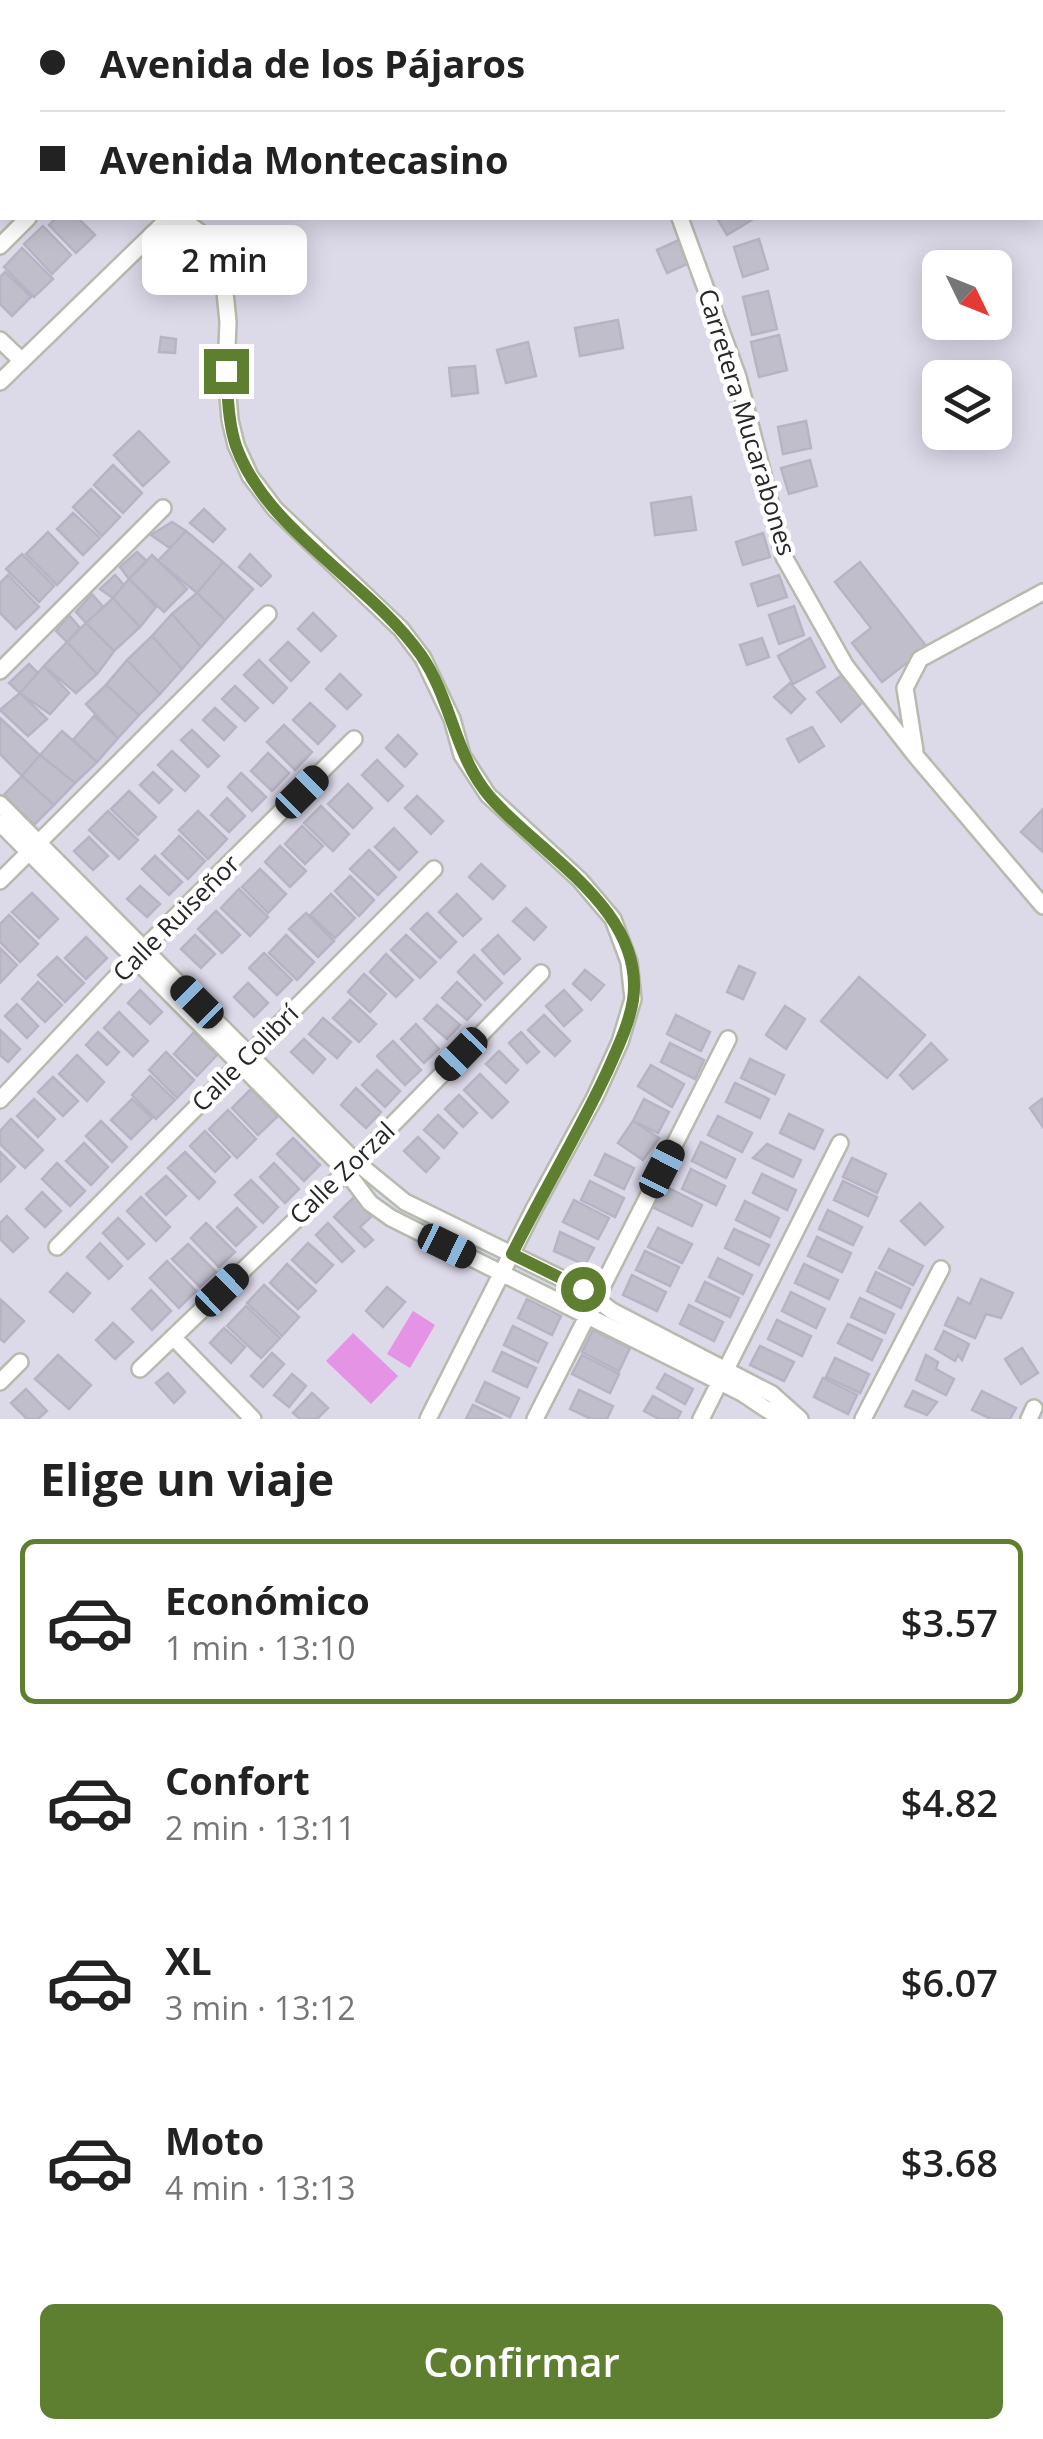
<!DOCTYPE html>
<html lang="es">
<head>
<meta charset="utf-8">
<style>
	:root { --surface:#fff; --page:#f2f2f2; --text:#222; --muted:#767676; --line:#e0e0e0; --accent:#5e7f2f }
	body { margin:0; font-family:"Open Sans",sans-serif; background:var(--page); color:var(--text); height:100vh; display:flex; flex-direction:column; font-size:38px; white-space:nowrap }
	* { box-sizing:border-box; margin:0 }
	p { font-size:32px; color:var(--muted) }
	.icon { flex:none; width:55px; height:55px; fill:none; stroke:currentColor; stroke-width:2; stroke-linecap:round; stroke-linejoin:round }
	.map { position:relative; height:1419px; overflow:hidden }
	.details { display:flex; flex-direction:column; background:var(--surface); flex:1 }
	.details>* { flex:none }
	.hud { position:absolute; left:0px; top:0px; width:1045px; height:220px; box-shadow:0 5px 25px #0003; display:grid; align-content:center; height:220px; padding:0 40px; background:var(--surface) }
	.needle { width:65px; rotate:133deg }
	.controls { position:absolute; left:922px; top:250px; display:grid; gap:20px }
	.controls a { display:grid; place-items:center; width:90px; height:90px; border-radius:15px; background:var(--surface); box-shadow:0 5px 25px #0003; font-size:50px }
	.end { position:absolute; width:45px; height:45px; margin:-22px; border:12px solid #5e7f2f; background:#fff; box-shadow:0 0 0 5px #fff }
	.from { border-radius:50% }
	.bubble { position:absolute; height:70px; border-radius:15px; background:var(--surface); box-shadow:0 5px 25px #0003; font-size:32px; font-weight:600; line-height:70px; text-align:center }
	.car { position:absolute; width:30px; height:60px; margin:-30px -15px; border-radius:12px; box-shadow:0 0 8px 2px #0007; background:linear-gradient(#222 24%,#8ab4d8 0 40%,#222 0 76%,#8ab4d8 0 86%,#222 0) }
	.hud b { display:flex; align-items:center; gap:35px; height:95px; font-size:38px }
	.hud b+b { border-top:2px solid var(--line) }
	.hud i { width:25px; height:25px; background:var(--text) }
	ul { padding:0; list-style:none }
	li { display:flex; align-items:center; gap:30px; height:165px; margin:0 20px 15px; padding:0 20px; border:5px solid transparent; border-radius:15px }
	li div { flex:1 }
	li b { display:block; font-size:38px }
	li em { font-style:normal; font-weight:600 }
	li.on { border-color:var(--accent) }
	li>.icon { width:90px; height:90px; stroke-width:1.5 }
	h2 { padding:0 40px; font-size:45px; line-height:120px }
	.primary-button { display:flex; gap:20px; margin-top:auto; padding:20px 40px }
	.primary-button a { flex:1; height:115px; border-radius:15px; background:var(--accent); color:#fff; font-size:40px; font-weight:600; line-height:115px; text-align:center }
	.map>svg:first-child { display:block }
</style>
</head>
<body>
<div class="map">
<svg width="1043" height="1419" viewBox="0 0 1043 1419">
	<rect width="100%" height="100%" fill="#dcd9e9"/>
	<path fill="#e593e4" d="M413,1311L435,1325L410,1368L387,1354Z
		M353,1333L398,1376L371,1404L326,1361Z"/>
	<path fill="#c1becc" stroke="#b7b3c4" stroke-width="2.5" d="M56,218H78L95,235L76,253L49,225Z
		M717,218H755L727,235Z
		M43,226L71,255L52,274L24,244Z
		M759,239L768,269L743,277L734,247Z
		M679,240L689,263L667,273L657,250Z
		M22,248L53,279L34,297L4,267Z
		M5,272L31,297L12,316L0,304V277Z
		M768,291L777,329L752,335L743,297Z
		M618,320L623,348L580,356L575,328Z
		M779,335L787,370L759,377L751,342Z
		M161,337L176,339L175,353L159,352Z
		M528,342L536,376L506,383L497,350Z
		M475,366L478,393L452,396L449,368Z
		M806,421L811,448L783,454L778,427Z
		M139,431L169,462L143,486L114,455Z
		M810,460L817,486L789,494L781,468Z
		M113,465L142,493L123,513L94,485Z
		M91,489L120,517L102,536L73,507Z
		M691,497L696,530L655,535L651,503Z
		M204,509L225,529L213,542L190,523Z
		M73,513L100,538L83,555L57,529Z
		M172,522L186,531L170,548L151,535Z
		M186,531L223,562L197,593L158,561Z
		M48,532L78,563L57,585L26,554Z
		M763,533L770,557L743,565L736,542Z
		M137,552L147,561L129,579L120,567Z
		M22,554L54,586L39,602L6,569Z
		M250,554L271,576L261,586L239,567Z
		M152,555L187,589L164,612L129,579Z
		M223,562L253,589L225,620L197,593Z
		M860,562L927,647L882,682L852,643L871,628L835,582Z
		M8,575L39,607L16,629L0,613V583Z
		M115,575L124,585L113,598L100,589Z
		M779,575L787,597L758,606L751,584Z
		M129,579L156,607L140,627L113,598Z
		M197,593L225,620L201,647L172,614Z
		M92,594L103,607L86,623L76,612Z
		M113,598L140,627L114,651L86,623Z
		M794,606L804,635L779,644L769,615Z
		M313,613L336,636L321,651L298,629Z
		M172,614L201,647L182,669L152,636Z
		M69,615L80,628L67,642L56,631Z
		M86,623L114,651L97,674L67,642Z
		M152,636L182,669L160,694L127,660Z
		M762,638L769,657L747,665L740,645Z
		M810,638L825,667L793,684L778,656Z
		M67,642L97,674L76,693L44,666Z
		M288,642L309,662L291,681L270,660Z
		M127,660L160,694L139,715L106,685Z
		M259,660L287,688L273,703L244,675Z
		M29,664L38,673L20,693L9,683Z
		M44,666L69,693L50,714L20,693Z
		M340,674L361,695L347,709L326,689Z
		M841,676L864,701L841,722L817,692Z
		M790,683L805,699L791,713L774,697Z
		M106,685L139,715L118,738L86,704Z
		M235,686L258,708L245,721L222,699Z
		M20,693L47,719L28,736L0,710Z
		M310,703L335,726L318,744L293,720Z
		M215,708L236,727L224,740L203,720Z
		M94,716L118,738L97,762L73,740Z
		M0,718L40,755L22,776L0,754Z
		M284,725L312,752L295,770L267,742Z
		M812,727L824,746L799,762L787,739Z
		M192,730L219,756L208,767L181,740Z
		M62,731L97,762L75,783L40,755Z
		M398,735L417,754L405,767L386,748Z
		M172,751L199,776L185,791L158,765Z
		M268,753L289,773L272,791L251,771Z
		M40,755L75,783L54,805L22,776Z
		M377,760L403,786L388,801L362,775Z
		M153,772L172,790L159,803L140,785Z
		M241,773L266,797L252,811L228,787Z
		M22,776L54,805L34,825L4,795Z
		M348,784L372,808L353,828L328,804Z
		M129,791L156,817L138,835L111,809Z
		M417,796L443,821L431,834L405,808Z
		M227,798L245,816L229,832L211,815Z
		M321,806L349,834L333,851L304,823Z
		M1043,809V852L1021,832Z
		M108,811L138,840L119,859L89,830Z
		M198,811L227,839L208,859L179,830Z
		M302,826L323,846L305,864L285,844Z
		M394,828L417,852L399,870L375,847Z
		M179,836L205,861L188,879L162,854Z
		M89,837L108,856L93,870L74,851Z
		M280,846L306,871L290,887L265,862Z
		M369,850L396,877L378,895L350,869Z
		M155,856L182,882L169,895L142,869Z
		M481,864L505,886L493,899L469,877Z
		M260,869L286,894L268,913L242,887Z
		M350,876L374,900L359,916L335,891Z
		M140,886L160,904L147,917L127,899Z
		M239,889L268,917L250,936L221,908Z
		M32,893L58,919L39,938L12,912Z
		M331,894L355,918L335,938L310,915Z
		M457,894L481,919L463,936L439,912Z
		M526,908L546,927L534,940L513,921Z
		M216,911L240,935L222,953L198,929Z
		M306,913L334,941L318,957L289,929Z
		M427,913L456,942L440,958L411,929Z
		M9,915L38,944L20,962L0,942V924Z
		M195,935L215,954L201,968L181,949Z
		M286,935L314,962L297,980L269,953Z
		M406,935L436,962L420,978L391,950Z
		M498,935L520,959L504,974L482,950Z
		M86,937L107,958L86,979L65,958Z
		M0,948L17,965L0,983Z
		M264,953L292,980L277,995L249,968Z
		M386,954L413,980L396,997L370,972Z
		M474,955L502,983L485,1000L458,972Z
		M57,957L84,983L65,1002L38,975Z
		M739,966L755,973L743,999L727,992Z
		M585,970L604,985L591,1000L573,984Z
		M364,974L386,994L370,1012L348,992Z
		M859,977L925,1035L887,1078L821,1021Z
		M38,982L62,1005L45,1022L22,999Z
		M457,982L481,1005L467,1020L442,998Z
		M248,983L268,1003L254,1017L234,997Z
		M140,990L162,1012L150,1024L128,1003Z
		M564,990L582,1010L564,1026L546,1006Z
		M350,1000L376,1024L359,1042L333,1018Z
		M17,1004L38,1026L27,1038L5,1016Z
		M437,1005L460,1025L447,1039L424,1019Z
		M785,1006L805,1019L786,1049L766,1035Z
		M119,1012L148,1041L133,1056L104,1028Z
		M544,1015L570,1041L555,1056L528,1030Z
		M676,1015L710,1032L701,1051L667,1034Z
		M323,1018L351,1042L337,1058L309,1034Z
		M416,1024L439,1049L424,1063L401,1039Z
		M0,1030L20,1049L8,1062L0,1055Z
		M98,1032L119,1052L107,1065L86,1045Z
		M194,1032L217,1055L197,1076L174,1054Z
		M521,1032L539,1052L527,1063L509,1043Z
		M304,1039L325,1059L313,1073L291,1052Z
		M393,1041L421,1070L405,1085L377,1056Z
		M670,1043L704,1060L695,1079L661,1062Z
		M931,1043L947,1060L913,1089L900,1075Z
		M499,1051L518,1070L506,1083L486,1064Z
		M166,1052L194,1080L177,1098L149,1070Z
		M77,1055L104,1082L87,1101L59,1074Z
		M750,1059L784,1075L775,1094L741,1078Z
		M651,1065L684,1084L672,1107L638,1086Z
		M377,1070L400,1091L385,1107L362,1085Z
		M480,1074L508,1102L492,1118L464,1090Z
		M150,1076L175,1100L156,1119L132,1095Z
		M53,1077L78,1101L63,1116L38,1092Z
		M735,1083L769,1099L760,1118L726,1102Z
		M356,1088L381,1112L366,1128L341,1105Z
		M251,1089L278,1116L258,1135L232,1108Z
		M459,1095L477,1113L463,1127L445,1109Z
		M1043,1098V1127L1030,1108Z
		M34,1099L55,1119L38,1137L17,1116Z
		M132,1099L152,1118L131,1139L111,1120Z
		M644,1099L669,1112L658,1133L633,1121Z
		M228,1110L256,1139L237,1158L209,1129Z
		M789,1114L823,1130L814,1149L780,1133Z
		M438,1115L457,1133L444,1148L424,1130Z
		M718,1116L752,1133L742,1152L708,1135Z
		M11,1119L43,1150L25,1168L0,1144V1131Z
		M101,1121L127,1147L112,1162L86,1136Z
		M633,1121L659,1138L643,1160L618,1143Z
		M205,1131L230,1157L215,1172L190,1146Z
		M418,1137L439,1158L426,1172L404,1151Z
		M293,1138L320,1165L304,1181L277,1154Z
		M701,1142L735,1159L726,1178L692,1161Z
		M84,1143L108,1167L91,1185L66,1161Z
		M767,1144L801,1160L793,1177L753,1158Z
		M0,1152L15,1167L0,1182Z
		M185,1152L215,1182L199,1199L168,1168Z
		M605,1154L634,1168L624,1189L595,1175Z
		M852,1158L886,1174L877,1193L843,1177Z
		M57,1163L85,1191L70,1206L42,1179Z
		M274,1163L299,1189L285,1203L260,1177Z
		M691,1169L725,1186L716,1205L682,1189Z
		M762,1174L796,1190L787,1210L753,1193Z
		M166,1176L186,1196L166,1215L146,1194Z
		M251,1180L278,1207L263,1223L235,1195Z
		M590,1181L624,1198L615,1217L581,1200Z
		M843,1181L877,1197L868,1216L834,1200Z
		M661,1184L702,1205L692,1226L650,1206Z
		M42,1192L61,1211L45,1227L26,1209Z
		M355,1196L373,1215L360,1227L373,1240L365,1247L334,1217Z
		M141,1197L170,1227L156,1241L127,1211Z
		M574,1200L609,1218L598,1239L563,1222Z
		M745,1201L779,1218L770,1237L736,1220Z
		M920,1203L943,1227L925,1245L901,1221Z
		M237,1208L256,1227L236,1246L217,1227Z
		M828,1210L862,1227L853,1245L819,1229Z
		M7,1216L28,1238L13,1252L0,1239V1223Z
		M118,1218L144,1244L128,1259L103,1233Z
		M206,1223L235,1252L219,1267L191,1238Z
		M328,1223L354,1251L342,1262L316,1235Z
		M658,1228L692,1244L682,1263L648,1247Z
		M734,1229L769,1245L759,1265L725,1248Z
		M560,1232L594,1248L585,1265L554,1251Z
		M817,1237L851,1253L842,1272L808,1256Z
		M100,1243L122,1266L109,1279L87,1257Z
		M308,1243L333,1265L316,1283L292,1260Z
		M188,1244L216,1272L200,1287L172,1259Z
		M889,1249L923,1266L913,1285L879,1268Z
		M645,1251L679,1267L670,1286L636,1270Z
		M718,1258L752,1275L743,1294L709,1277Z
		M167,1261L196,1291L179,1308L150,1278Z
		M287,1264L316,1291L298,1309L270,1283Z
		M804,1264L838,1280L829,1299L795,1283Z
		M876,1272L910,1289L901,1308L867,1291Z
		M67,1273L90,1293L73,1312L50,1292Z
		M632,1275L666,1292L657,1311L623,1295Z
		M981,1279L1013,1293L1001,1318L986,1314L975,1338L945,1325L958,1298L970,1304Z
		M705,1282L739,1298L730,1317L696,1301Z
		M264,1285L299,1317L282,1336L247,1303Z
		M387,1287L405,1302L383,1327L366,1311Z
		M151,1290L171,1311L152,1330L132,1309Z
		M791,1292L825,1309L816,1328L782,1311Z
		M860,1298L894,1314L885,1333L851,1317Z
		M527,1299L561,1316L552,1335L518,1318Z
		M1,1300L24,1321L4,1342L0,1339Z
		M689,1305L723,1322L714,1341L680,1324Z
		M246,1306L280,1338L261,1358L227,1326Z
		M777,1320L811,1336L802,1356L768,1339Z
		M113,1323L133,1342L115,1359L96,1340Z
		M848,1324L882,1340L872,1360L838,1343Z
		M513,1326L547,1343L538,1362L504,1345Z
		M224,1328L245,1347L231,1363L210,1343Z
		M593,1330L630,1348L619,1371L582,1352Z
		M944,1331L969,1344L962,1360L958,1355L955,1361L935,1349Z
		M760,1346L794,1362L784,1381L750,1365Z
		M1022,1348L1038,1373L1021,1384L1005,1359Z
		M502,1352L536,1368L527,1387L493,1371Z
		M272,1353L284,1364L263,1387L251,1376Z
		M58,1355L91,1385L69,1409L35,1379Z
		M582,1355L619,1374L610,1393L572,1374Z
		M926,1355L938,1362L936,1369L954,1379L946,1395L916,1380Z
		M835,1358L869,1374L860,1393L826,1377Z
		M168,1373L185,1392L174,1403L156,1383Z
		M292,1374L306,1386L289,1407L274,1395Z
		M665,1374L693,1389L685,1404L657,1388Z
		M823,1378L857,1395L848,1414L814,1397Z
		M485,1382L519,1398L510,1417L476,1401Z
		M26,1389L47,1411L38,1419H27L11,1403Z
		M579,1390L613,1406L607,1419H591L570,1409Z
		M913,1391L937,1402L927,1415L905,1406Z
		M982,1391L1016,1408L1010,1419H991L972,1410Z
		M312,1393L328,1408L317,1419H300L293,1413Z
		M653,1396L681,1412L677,1419H659L644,1411Z
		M473,1405L502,1419H466Z"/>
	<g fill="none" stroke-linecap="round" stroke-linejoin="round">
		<g stroke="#b5bbad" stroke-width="20">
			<path id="minor" d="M562,0L564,2
				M0,37L2,34
				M680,218L738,377L784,557L845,665L915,755L1043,906
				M0,246L28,218
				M0,340L22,361
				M0,382L165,222L190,225L212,241L223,272L228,322L226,371L230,420L236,445L250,476L275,509L401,629L423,658L452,719L462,755L488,795L580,880L613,919L629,962L633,999L620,1042L595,1097L535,1207L428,1419
				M0,671L163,508
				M915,751L905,688L920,659L1043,592
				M0,804L356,1162L405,1202L583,1289L612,1311L772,1394L800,1419
				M0,823L346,1171L370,1203L391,1218L742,1393L781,1419
				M0,881L268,614
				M0,1100L134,958L354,739
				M57,1247L434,869
				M173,1337L253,1419
				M140,1369L356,1162L541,973
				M0,1382L20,1362
				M535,1419L728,1039
				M701,1419L840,1143
				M863,1419L941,1269
				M1029,1419L1034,1408"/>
		</g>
		<use href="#minor" stroke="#fff" stroke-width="15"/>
	</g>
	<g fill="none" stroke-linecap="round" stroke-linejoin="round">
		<path stroke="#5e7f2f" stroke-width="12" d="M226,371C228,396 228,422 236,446C267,532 369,581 421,655C452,700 454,755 490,797C539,854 646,910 633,1000C629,1025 617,1049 607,1072C578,1134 543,1192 512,1254L583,1289"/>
	</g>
	<g text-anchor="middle" stroke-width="9" stroke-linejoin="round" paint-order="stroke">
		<g font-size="25" fill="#272727" stroke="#fff">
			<text transform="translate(747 422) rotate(73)" y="9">Carretera Mucarabones</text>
			<text transform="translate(176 918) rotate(-45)" y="9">Calle Ruiseñor</text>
			<text transform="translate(245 1058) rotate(-45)" y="9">Calle Colibrí</text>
			<text transform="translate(342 1173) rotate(-44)" y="9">Calle Zorzal</text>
		</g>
	</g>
</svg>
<div class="controls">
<a><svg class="needle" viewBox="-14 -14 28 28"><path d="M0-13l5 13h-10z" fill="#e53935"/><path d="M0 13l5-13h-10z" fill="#767676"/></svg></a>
<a><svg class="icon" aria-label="layers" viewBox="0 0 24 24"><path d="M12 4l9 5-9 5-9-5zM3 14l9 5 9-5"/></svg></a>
</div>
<i class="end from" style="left:583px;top:1289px"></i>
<i class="end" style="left:226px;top:371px"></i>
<div class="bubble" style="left:142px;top:225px;width:165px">2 min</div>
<i class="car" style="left:302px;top:792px;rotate:45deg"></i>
<i class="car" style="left:197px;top:1002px;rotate:315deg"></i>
<i class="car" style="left:461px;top:1054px;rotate:224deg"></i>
<i class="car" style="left:662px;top:1169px;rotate:27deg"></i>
<i class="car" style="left:447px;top:1246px;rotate:116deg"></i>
<i class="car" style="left:222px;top:1290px;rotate:46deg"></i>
<div class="hud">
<b><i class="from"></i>Avenida de los Pájaros</b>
<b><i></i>Avenida Montecasino</b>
</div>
</div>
<section class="details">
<h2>Elige un viaje</h2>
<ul>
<li class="on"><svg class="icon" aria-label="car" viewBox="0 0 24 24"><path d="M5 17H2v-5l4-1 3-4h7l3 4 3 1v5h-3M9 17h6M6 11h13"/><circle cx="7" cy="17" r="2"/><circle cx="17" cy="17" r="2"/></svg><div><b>Económico</b><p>1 min · 13:10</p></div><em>$3.57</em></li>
<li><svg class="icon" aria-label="car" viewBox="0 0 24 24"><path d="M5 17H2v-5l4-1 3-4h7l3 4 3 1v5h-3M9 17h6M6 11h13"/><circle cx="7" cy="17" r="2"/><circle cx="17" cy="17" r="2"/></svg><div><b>Confort</b><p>2 min · 13:11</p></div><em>$4.82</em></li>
<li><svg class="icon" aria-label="car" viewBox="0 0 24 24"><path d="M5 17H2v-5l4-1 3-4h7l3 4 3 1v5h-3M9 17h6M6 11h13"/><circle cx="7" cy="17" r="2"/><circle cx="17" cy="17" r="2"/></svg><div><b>XL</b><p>3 min · 13:12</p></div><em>$6.07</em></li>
<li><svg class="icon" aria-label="car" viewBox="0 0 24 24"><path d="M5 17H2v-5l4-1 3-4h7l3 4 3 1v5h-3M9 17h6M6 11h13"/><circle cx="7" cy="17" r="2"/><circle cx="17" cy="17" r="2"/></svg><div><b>Moto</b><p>4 min · 13:13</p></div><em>$3.68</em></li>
</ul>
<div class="primary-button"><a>Confirmar</a></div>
</section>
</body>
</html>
